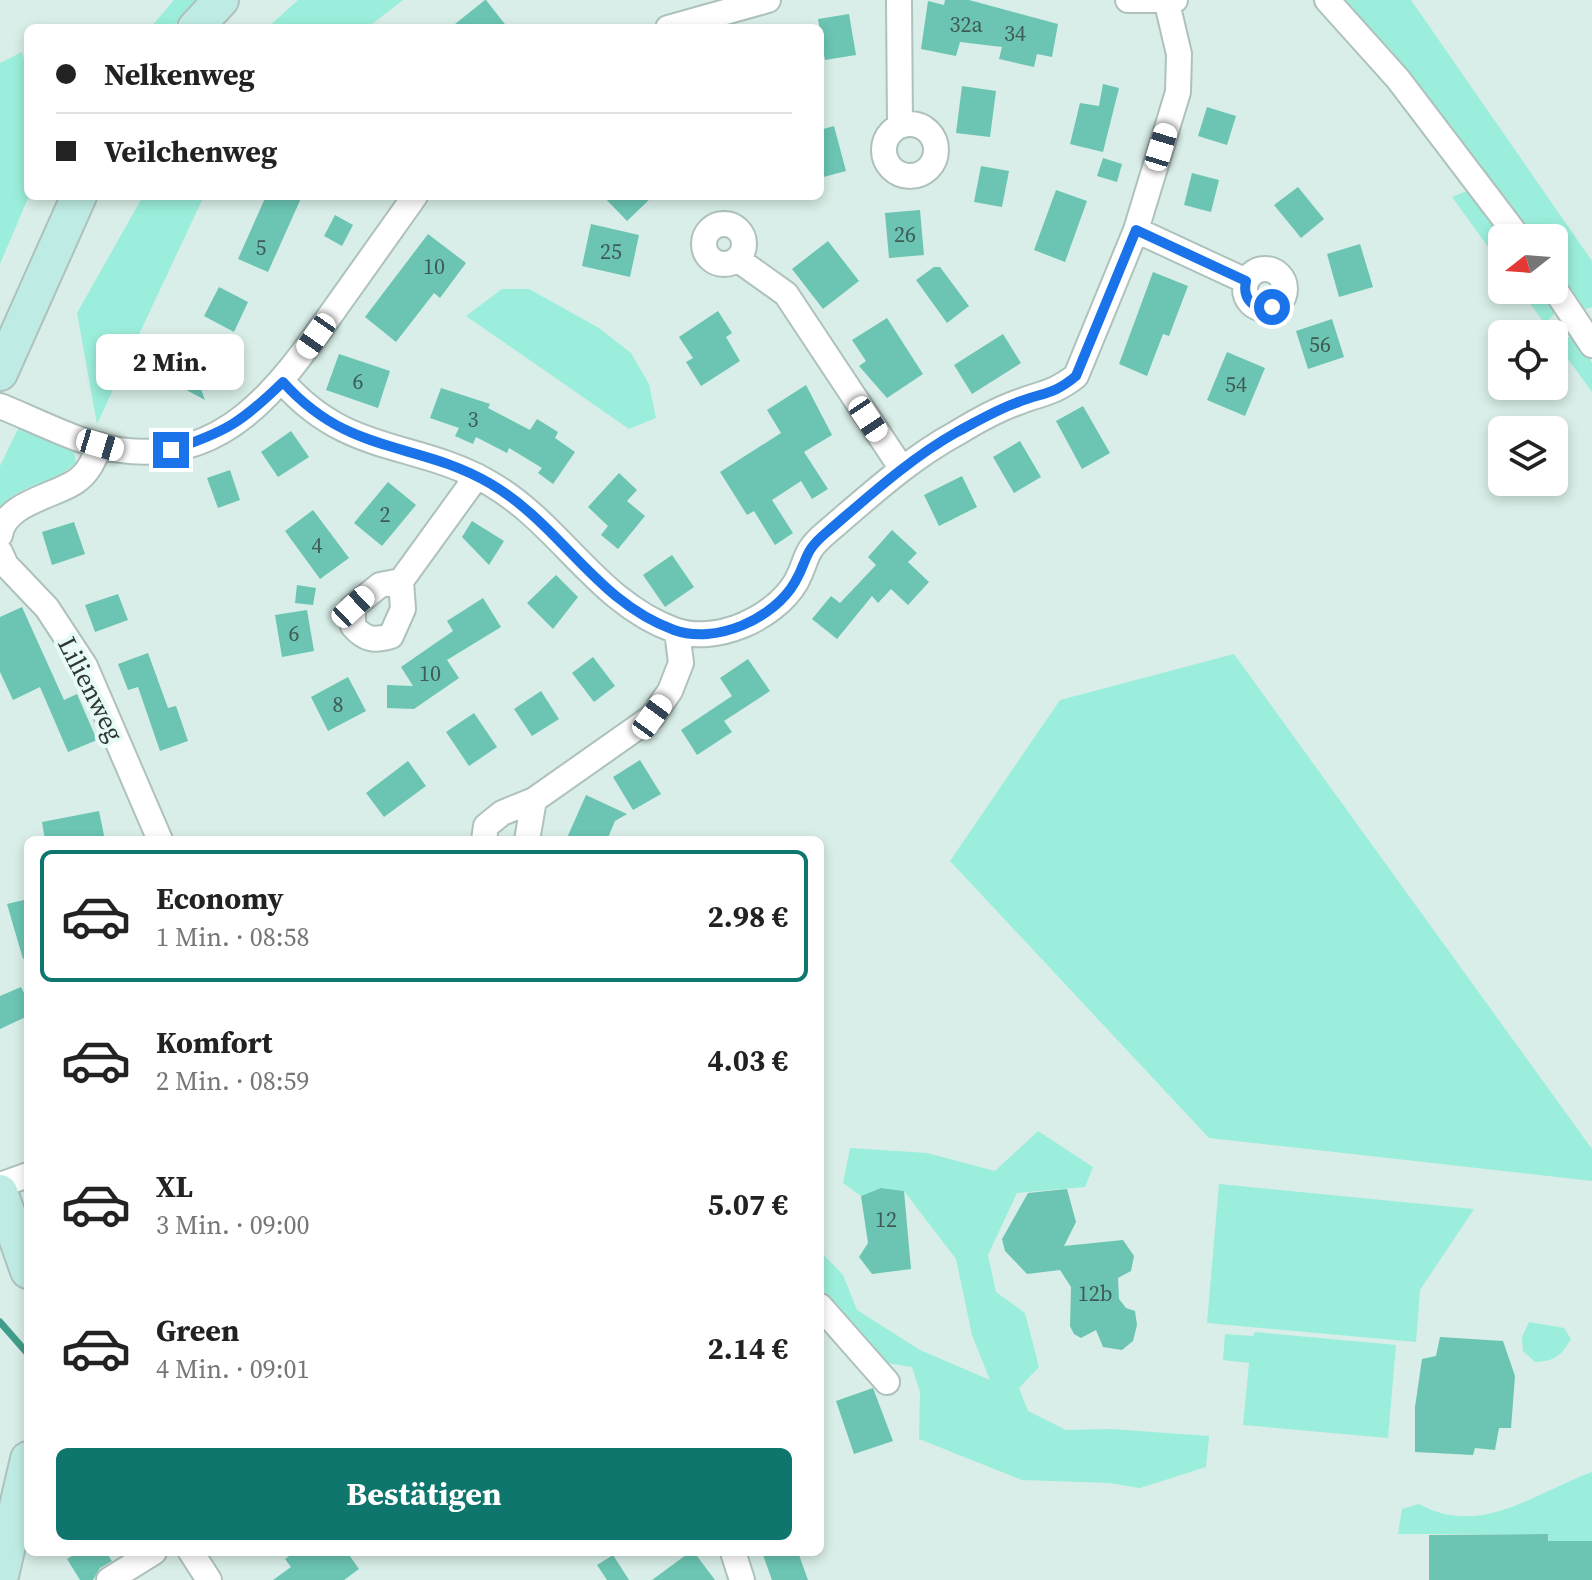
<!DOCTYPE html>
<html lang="de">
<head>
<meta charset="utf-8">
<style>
	:root { --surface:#fff; --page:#f6f6f6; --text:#222; --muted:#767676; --line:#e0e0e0; --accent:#0f766e }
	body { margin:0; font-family:"Source Serif 4",serif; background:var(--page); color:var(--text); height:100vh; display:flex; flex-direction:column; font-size:30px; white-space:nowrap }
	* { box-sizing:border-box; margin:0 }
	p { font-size:26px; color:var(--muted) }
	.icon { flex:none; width:44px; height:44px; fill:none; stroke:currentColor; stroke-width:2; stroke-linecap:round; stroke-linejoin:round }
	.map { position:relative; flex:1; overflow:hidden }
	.sheet { position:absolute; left:24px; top:836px; width:800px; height:720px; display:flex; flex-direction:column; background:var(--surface); border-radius:12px; box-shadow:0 4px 12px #0003 }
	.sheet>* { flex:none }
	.hud { position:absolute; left:24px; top:24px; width:800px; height:176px; border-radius:12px; box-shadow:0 4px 12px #0003; display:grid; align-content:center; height:176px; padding:0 32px; background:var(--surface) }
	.needle { width:52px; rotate:253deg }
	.fabs { position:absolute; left:1488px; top:224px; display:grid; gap:16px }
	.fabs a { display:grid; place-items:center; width:80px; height:80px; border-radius:12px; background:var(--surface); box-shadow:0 4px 12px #0003; font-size:40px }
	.end { position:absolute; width:36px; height:36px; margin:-18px; border:10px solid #1a73e8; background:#fff; box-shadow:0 0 0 4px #fff }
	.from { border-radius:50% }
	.bubble { position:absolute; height:56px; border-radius:12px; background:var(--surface); box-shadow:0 4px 12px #0003; font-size:26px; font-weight:700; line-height:56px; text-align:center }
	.car { position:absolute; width:24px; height:48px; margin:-24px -12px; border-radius:10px; box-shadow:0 0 6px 2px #0007; background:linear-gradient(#fff 24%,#345 0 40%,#fff 0 76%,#345 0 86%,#fff 0) }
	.hud b { display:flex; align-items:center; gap:28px; height:76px; font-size:30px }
	.hud b+b { border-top:2px solid var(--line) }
	.hud i { width:20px; height:20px; background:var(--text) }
	ul { padding:14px 0 0; list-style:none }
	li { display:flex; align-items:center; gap:24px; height:132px; margin:0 16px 12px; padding:0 16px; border:4px solid transparent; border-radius:12px }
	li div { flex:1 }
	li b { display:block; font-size:30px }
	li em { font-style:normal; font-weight:700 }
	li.current { border-color:var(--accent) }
	li>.icon { width:72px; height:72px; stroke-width:1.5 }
	.cta { display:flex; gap:16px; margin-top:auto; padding:16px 32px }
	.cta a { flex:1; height:92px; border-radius:12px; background:var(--accent); color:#fff; font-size:32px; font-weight:700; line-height:92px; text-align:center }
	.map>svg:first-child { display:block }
</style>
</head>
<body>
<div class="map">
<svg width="1592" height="1580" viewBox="0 0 1592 1580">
	<rect width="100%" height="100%" fill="#d9eee8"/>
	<path fill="#9beedb" d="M174,0H198L171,28H150Z
		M298,0H403L367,28H267Z
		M1340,0H1411L1592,261V307L1584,310L1554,268V238H1532L1449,124Z
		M22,52L28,74L29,196L0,264V63Z
		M1469,190L1503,238L1502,266L1452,197Z
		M143,196H204L97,424L77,313Z
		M502,289H529L599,328L631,353L649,384L656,418L629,429L466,316Z
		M1520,290H1542L1557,311L1545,324Z
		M1565,336L1580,341L1592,363V392L1557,344Z
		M19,427L73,449L76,462C55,485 18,483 0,508V466Z
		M1234,654L1592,1149V1181L1209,1138L950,861L1060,700Z
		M1038,1131L1093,1167L1085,1187L1017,1193L988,1255L996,1292L1025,1313L1039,1367L1019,1388L1028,1411L1066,1430L1111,1429L1209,1436L1206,1467L1140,1488L1109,1483L1022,1480L919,1439L920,1392L912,1367L881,1362L820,1287V1251L843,1275L857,1310L920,1350L990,1380L972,1335L956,1259L904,1191L881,1188L861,1196L843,1183L850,1148L927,1153L995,1171Z
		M1219,1184L1474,1209L1420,1290L1416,1342L1207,1323Z
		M1529,1322L1564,1328L1571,1339C1561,1356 1555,1361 1535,1362L1523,1351L1522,1337Z
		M1255,1332L1396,1345L1388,1438L1243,1425L1249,1363L1223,1360L1225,1334L1253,1336Z
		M1592,1472V1541H1578L1552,1580L1548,1534H1398L1402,1509L1419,1504C1481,1538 1534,1493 1592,1472Z"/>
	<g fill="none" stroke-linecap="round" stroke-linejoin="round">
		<path stroke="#409d8b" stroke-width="7" d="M0,1322L28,1354"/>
	</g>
	<path fill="#6bc5b2" d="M486,0L508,28H450L485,0Z
		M945,0H969L1058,24L1052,57L1037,54L1034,67L999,59L1002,47L960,42L956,56L921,49L928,1L944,5Z
		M849,14L856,55L825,60L818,19Z
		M1103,84L1119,88L1103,152L1070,144L1080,103L1099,106Z
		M962,86L996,91L990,137L956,133Z
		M1207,107L1236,116L1227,145L1198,136Z
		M834,126L846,171L820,178V130Z
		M1103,158L1122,164L1117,182L1097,176Z
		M981,166L1009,171L1002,207L974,202Z
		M1192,173L1219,180L1211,212L1184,205Z
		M1298,187L1324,219L1301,238L1274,205Z
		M1056,190L1087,201L1065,262L1034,250Z
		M266,196H302L268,272L238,259Z
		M603,196H653L627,221Z
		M920,210L924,255L889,258L885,213Z
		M335,215L353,225L342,246L324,236Z
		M591,224L639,235L630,277L582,266Z
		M428,234L466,263L440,298L434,293L396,342L365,317Z
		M828,241L859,281L823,309L792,269Z
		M1360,244L1373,287L1339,297L1327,254Z
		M934,267H940L969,306L947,323L916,280Z
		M1153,272L1188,286L1169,336L1163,334L1147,376L1119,364Z
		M219,287L248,302L234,332L204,316Z
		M718,311L732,333L726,337L740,361L701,386L686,362L693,358L679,337Z
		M887,318L923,374L887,398L859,366L866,361L852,340Z
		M1332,319L1344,357L1308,369L1296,331Z
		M1003,334L1021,363L972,394L954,365Z
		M183,340L205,400L162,377Z
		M1227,352L1265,368L1245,416L1207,400Z
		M339,354L390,371L378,408L326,390Z
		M806,385L832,435L804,452L828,489L812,499L801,481L772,500L793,533L775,545L754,511L747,515L720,472L781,433L767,410Z
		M441,388L490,404L488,408L530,430L537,419L558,432L555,438L575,452L553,484L538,473L542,468L509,448L507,453L476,437L473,444L455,436L459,428L430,418Z
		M1083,406L1110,453L1082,469L1056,421Z
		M291,431L309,457L278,477L261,452Z
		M1020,441L1041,477L1014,493L993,457Z
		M230,470L240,500L218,508L207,478Z
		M619,473L637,490L627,501L645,516L618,549L601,535L608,526L588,507Z
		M962,476L977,507L939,526L924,495Z
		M388,482L416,505L382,546L354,523Z
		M313,510L349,558L320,579L285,531Z
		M472,521L504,541L489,565L462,537Z
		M74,522L85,554L52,565L42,532Z
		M892,530L917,553L908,562L929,582L908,605L891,589L878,603L872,596L837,639L812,619L831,596L840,603L876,565L868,557Z
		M672,555L694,587L665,607L643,575Z
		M556,575L578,597L553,629L527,603Z
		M297,585L316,588L313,605L295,603Z
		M118,594L128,620L95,632L85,605Z
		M483,598L501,627L447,660L459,678L414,709L387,708V685L413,686L401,667L453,631L447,621Z
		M22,607L64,700L77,694L97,740L68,752L40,687L13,700L0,672V617Z
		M307,610L314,651L282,657L275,615Z
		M148,653L168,708L176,706L188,741L160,751L138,687L128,690L118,664Z
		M593,657L615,686L594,702L572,673Z
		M748,659L770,691L724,721L732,732L697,755L681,730L732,696L720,678Z
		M348,677L366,711L328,731L311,697Z
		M541,691L559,719L532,736L514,709Z
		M474,713L497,747L469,766L446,732Z
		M640,760L661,794L633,810L613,777Z
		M408,761L426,786L384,817L366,793Z
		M586,795L627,814L615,821L607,840H566Z
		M99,811L105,840H45L42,822Z
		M28,899V958L23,959L7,904Z
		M21,987L28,1001V1016L0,1029V996Z
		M881,1188L904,1191L911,1269L872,1274L859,1257L868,1243L861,1196Z
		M1067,1189L1076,1222L1064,1246L1123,1240L1134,1256L1131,1271L1118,1278L1119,1299L1126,1308L1135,1311L1137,1325L1133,1341L1122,1350L1103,1347L1096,1330L1081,1338L1074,1334L1070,1326L1071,1287L1060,1270L1027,1274L1005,1251L1002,1239L1028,1193Z
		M1440,1337L1503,1341L1515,1376L1511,1428H1499L1495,1450L1475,1448L1473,1455L1415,1452V1407L1422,1359L1436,1356Z
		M873,1388L893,1441L854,1454L836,1401Z
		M1548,1534V1541H1592V1580H1429V1535Z
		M78,1552H106L112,1561L100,1568L93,1580H80L67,1559Z
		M295,1552H347L359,1569L344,1580H273L291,1567L285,1559Z
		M690,1552H694L715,1580H652Z
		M762,1552H798L808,1580H772Z
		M613,1555L629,1580H607L597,1565Z"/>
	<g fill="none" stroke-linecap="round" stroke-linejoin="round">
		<g stroke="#aec1bc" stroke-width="28">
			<path id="street" d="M899,0L900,126
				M1128,0H1175
				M1327,0L1398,79L1519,238
				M668,28L768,0
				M884 150a26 26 0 1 1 52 0a26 26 0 1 1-52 0Z
				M704 244a20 20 0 1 1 40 0a20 20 0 1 1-40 0Z
				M1136,230L1246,281
				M737,259L786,294L902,469
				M1245 289a20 20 0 1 1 40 0a20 20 0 1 1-40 0Z
				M1554,288L1592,345
				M283,382C349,457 416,440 491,484C561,525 597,602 674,630C715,645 774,619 796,582C809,558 802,553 827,532C868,497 909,459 957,433C975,422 996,410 1016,403C1041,393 1053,394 1076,376L1136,230L1178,92L1179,54L1167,3
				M0,406C38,421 80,444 120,450C226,465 280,386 334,310C361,272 388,234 415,196
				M0,535C5,503 52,497 75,482C89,473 94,459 100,445
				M0,552L6,565L47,608L85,666L160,840
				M401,581L403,609L391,636C374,641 365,640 353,626V607L380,585L401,581L477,476
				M484,840L486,826L502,813L534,800L652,717L670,691L681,663L677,631
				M527,840L534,800
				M0,1185L28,1175
				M820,1306L887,1382
				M191,1552L209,1580
				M733,1552L742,1580
				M109,1580L154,1552"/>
		</g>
		<g stroke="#aec1bc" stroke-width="38">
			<path id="secondary" d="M195,28L221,0
				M0,373L79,196
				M0,1192L28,1271
				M0,1580L28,1459"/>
		</g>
		<use href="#street" stroke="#fff" stroke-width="24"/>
		<use href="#secondary" stroke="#beece4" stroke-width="34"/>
	</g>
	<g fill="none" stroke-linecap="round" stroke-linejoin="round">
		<path stroke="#1a73e8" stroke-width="10" d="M171,450C226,432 242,422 283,382C350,457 416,440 491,484C562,526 596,602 674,630C715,645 774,619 795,582C809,558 802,553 827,532C868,497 909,459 957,432C976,422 996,410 1016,403C1043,392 1052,396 1076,376L1136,230L1246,281C1242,299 1254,311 1272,307"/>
	</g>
	<g text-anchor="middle" stroke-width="8" stroke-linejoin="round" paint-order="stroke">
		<g font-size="22" fill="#3f5b55">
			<text x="966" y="32">32a</text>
			<text x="1015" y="41">34</text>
			<text x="905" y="242">26</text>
			<text x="261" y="255">5</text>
			<text x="611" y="259">25</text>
			<text x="434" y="274">10</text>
			<text x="1320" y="352">56</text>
			<text x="358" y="389">6</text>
			<text x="1236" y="392">54</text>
			<text x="473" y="427">3</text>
			<text x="385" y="522">2</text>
			<text x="317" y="553">4</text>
			<text x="294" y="641">6</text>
			<text x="430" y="681">10</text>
			<text x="338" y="712">8</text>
			<text x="886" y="1227">12</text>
			<text x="1095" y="1301">12b</text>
		</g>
		<g font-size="26" fill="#303836" stroke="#e6fbf6">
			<text transform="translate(91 689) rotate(63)" y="9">Lilienweg</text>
		</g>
	</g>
</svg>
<div class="fabs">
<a><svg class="needle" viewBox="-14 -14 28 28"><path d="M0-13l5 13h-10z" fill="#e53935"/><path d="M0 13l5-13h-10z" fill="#767676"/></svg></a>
<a><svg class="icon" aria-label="locate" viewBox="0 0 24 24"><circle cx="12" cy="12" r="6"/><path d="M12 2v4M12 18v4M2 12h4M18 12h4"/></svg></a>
<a><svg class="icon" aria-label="layers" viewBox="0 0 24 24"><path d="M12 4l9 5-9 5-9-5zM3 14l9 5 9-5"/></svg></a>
</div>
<i class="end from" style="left:1272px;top:307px"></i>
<i class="end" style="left:171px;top:450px"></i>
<div class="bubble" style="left:96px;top:334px;width:148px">2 Min.</div>
<i class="car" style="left:1161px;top:147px;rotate:17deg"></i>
<i class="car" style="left:316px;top:336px;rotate:215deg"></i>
<i class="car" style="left:868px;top:419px;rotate:146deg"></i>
<i class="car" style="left:100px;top:445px;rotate:107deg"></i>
<i class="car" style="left:353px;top:607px;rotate:47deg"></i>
<i class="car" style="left:652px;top:717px;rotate:36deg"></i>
<div class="hud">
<b><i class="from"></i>Nelkenweg</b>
<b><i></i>Veilchenweg</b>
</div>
<section class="sheet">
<ul>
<li class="current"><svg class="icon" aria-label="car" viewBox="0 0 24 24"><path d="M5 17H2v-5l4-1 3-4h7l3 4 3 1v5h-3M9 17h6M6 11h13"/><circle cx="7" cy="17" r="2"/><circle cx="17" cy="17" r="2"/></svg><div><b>Economy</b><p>1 Min. · 08:58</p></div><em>2.98 €</em></li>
<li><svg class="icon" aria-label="car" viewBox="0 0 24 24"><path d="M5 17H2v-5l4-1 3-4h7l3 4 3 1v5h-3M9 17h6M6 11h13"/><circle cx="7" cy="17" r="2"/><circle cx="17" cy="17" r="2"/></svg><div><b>Komfort</b><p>2 Min. · 08:59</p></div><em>4.03 €</em></li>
<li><svg class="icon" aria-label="car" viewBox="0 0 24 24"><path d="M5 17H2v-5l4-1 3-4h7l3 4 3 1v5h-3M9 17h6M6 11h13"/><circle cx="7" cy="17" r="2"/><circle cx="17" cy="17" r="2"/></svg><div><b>XL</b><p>3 Min. · 09:00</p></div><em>5.07 €</em></li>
<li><svg class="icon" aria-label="car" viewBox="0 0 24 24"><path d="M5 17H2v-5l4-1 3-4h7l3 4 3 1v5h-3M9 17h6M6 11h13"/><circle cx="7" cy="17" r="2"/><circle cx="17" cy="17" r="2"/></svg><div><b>Green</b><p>4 Min. · 09:01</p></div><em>2.14 €</em></li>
</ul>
<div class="cta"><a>Bestätigen</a></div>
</section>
</div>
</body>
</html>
